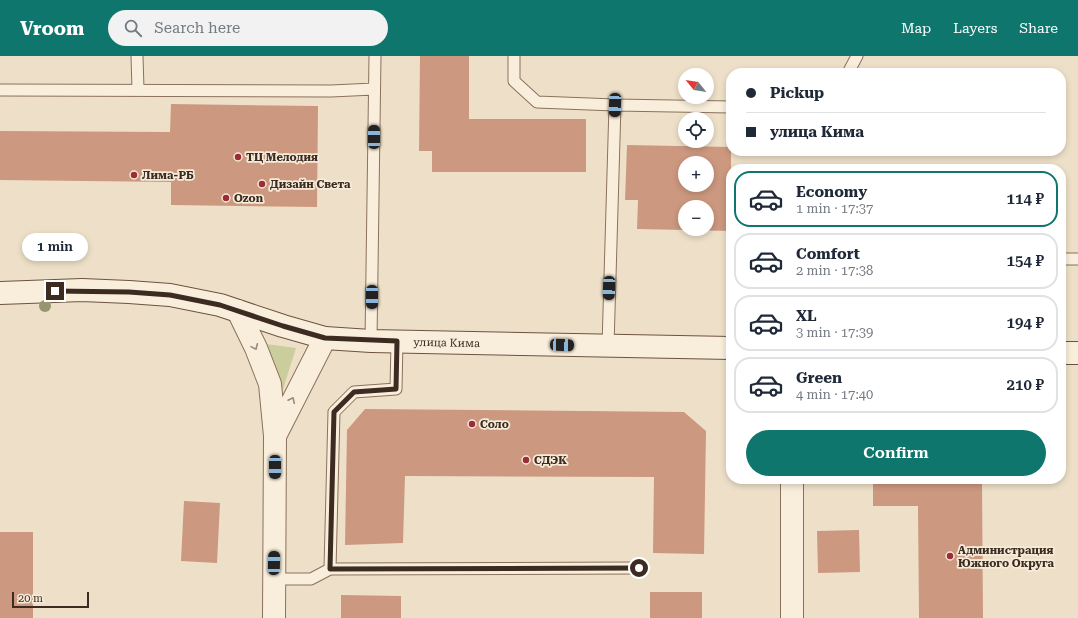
<!DOCTYPE html>
<html lang="en">
<head>
<meta charset="utf-8">
<style>
	:root { --surface:#fff; --page:#f2f2f3; --text:#1f2937; --muted:#747a83; --line:#e0e1e3; --accent:#0f766e }
	body { margin:0; font-family:"Roboto Serif",serif; background:var(--page); color:var(--text); height:100vh; display:flex; flex-direction:column; font-size:15px; white-space:nowrap }
	* { box-sizing:border-box; margin:0 }
	p { font-size:13px; color:var(--muted) }
	.icon { flex:none; width:22px; height:22px; fill:none; stroke:currentColor; stroke-width:2; stroke-linecap:round; stroke-linejoin:round }
	.map { position:relative; flex:1; overflow:hidden }
	.side { position:absolute; left:726px; top:108px; width:340px; height:320px; display:flex; flex-direction:column; background:var(--surface); border-radius:16px; box-shadow:0 2px 6px #0003 }
	.side>* { flex:none }
	.guide { position:absolute; left:726px; top:12px; width:340px; height:88px; border-radius:16px; box-shadow:0 2px 6px #0003; display:grid; align-content:center; height:88px; padding:0 20px; background:var(--surface) }
	.needle { width:26px; rotate:300deg }
	.fabs { position:absolute; left:678px; top:12px; display:grid; gap:8px }
	.fabs a { display:grid; place-items:center; width:36px; height:36px; border-radius:50%; background:var(--surface); box-shadow:0 2px 6px #0003; font-size:20px }
	.scale { position:absolute; left:12px; bottom:10px; width:77px; box-sizing:border-box; padding-left:4px; border:2px solid #3b2b21; border-top:0; font-size:11px; line-height:14px; white-space:nowrap; color:#3b2b21; -webkit-text-stroke:3px #f6ebd8; paint-order:stroke }
	.end { position:absolute; width:18px; height:18px; margin:-9px; border:5px solid #3b2b21; background:#fff; box-shadow:0 0 0 2px #fff }
	.from { border-radius:50% }
	.bubble { position:absolute; height:28px; border-radius:14px; background:var(--surface); box-shadow:0 2px 6px #0003; font-size:13px; font-weight:600; line-height:28px; text-align:center }
	.car { position:absolute; width:12px; height:24px; margin:-12px -6px; border-radius:5px; box-shadow:0 0 3px 1px #0007; background:linear-gradient(#222 24%,#8ab4d8 0 40%,#222 0 76%,#8ab4d8 0 86%,#222 0) }
	.guide b { display:flex; align-items:center; gap:14px; height:38px; font-size:15px }
	.guide b+b { border-top:1px solid var(--line) }
	.guide i { width:10px; height:10px; background:var(--text) }
	ul { padding:7px 0 0; list-style:none }
	li { display:flex; align-items:center; gap:12px; height:56px; margin:0 8px 6px; padding:0 12px; border:2px solid var(--line); border-radius:16px }
	li div { flex:1 }
	li b { display:block; font-size:15px }
	li em { font-style:normal; font-weight:600 }
	li.active { border-color:var(--accent) }
	li>.icon { width:36px; height:36px; stroke-width:1.5 }
	.cta { display:flex; gap:8px; margin-top:auto; padding:8px 20px }
	.cta a { flex:1; height:46px; border-radius:24px; background:var(--accent); color:#fff; font-size:16px; font-weight:600; line-height:46px; text-align:center }
	header { display:flex; align-items:center; gap:24px; box-sizing:border-box; height:56px; padding:0 20px; background:var(--accent); color:#fff }
	header strong { font-size:19px }
	nav { display:flex; gap:22px; margin-inline-start:auto; font-size:14px }
	.search { width:280px; height:36px; background:var(--page); display:flex; align-items:center; gap:10px; box-sizing:border-box; padding:0 14px; border-radius:22px; color:var(--muted); font-size:15px }
	.map>svg:first-child { display:block }
</style>
</head>
<body>
<header>
<strong>Vroom</strong>
<div class="search"><svg class="icon" aria-label="search" viewBox="0 0 24 24"><circle cx="10" cy="10" r="6"/><path d="M15 15l6 6"/></svg>Search here</div>
<nav><a>Map</a><a>Layers</a><a>Share</a></nav>
</header>
<div class="map">
<svg width="1078" height="562" viewBox="0 0 1078 562">
	<rect width="100%" height="100%" fill="#eee0c8"/>
	<path fill="#cbcd9c" d="M266,288L296,292L279,346Z"/>
	<path fill="#cc987f" fill-rule="evenodd" d="M420,0H469V63H586V116H432V95H419Z
		M171,48L318,50L317,151L171,149V126L0,124V75L170,76Z
		M627,89L731,91V175L637,173L638,144H625ZM685,107H707V129H685ZM685,151H707V173H685Z
		M365,353L684,356L706,375L704,498L653,497L654,421L405,420L403,487L345,489L347,374Z
		M873,423H982L983,562H919L918,450H873Z
		M184,445L220,447L217,507L181,505Z
		M859,474L860,516L818,517L817,475Z
		M0,476H33V562H0Z
		M650,536H702V562H650Z
		M341,539L401,540V562H341Z"/>
	<g fill="none" stroke-linecap="round" stroke-linejoin="round">
		<g stroke="#8a715d" stroke-width="13">
			<path id="lane" d="M137,0L138,33
				M514,0V25L537,46L615,49L731,51
				M848,17L857,0
				M0,34L331,35L374,33
				M1061,203H1078
				M371,285L375,0
				M608,290L615,49
				M330,513L334,356L354,336L396,333L397,285
				M274,523H311L330,513L639,512"/>
		</g>
		<g stroke="#8a715d" stroke-width="24">
			<path id="street" d="M238,255L256,292L270,328L275,380L274,562
				M275,380L325,282
				M792,423V562"/>
		</g>
		<g stroke="#6c5340" stroke-width="24">
			<g id="secondary">
				<path id="s1" d="M0,237L82,234L129,236L170,239L220,249L283,270L325,282L371,285L731,292"/>
				<path d="M1061,297H1078"/>
			</g>
		</g>
		<use href="#lane" stroke="#f9eedc" stroke-width="11"/>
		<use href="#street" stroke="#f9eedc" stroke-width="22"/>
		<use href="#secondary" stroke="#f9eedc" stroke-width="22"/>
	</g>
	<circle fill="#979570" cx="45" cy="250" r="6"/>
	<defs><path id="oneway-chevron" d="M-2-3.5L2.5 0L-2 3.5" fill="none" stroke-width="1.6" stroke-linecap="round" stroke-linejoin="round"/></defs>
	<g stroke="#9a8c7e">
		<use href="#oneway-chevron" transform="translate(255 291) rotate(66)"/>
		<use href="#oneway-chevron" transform="translate(292 344) rotate(-64)"/>
	</g>
	<g fill="none" stroke-linecap="round" stroke-linejoin="round">
		<path stroke="#3b2b21" stroke-width="5" d="M55,235L129,236L170,239L220,249L283,270L325,282L397,285L396,333L354,336L334,356L330,513L639,512"/>
	</g>
	<g fill="#992e38" stroke="#f6ebd8" stroke-width="1.5">
		<circle cx="238" cy="101" r="4"/>
		<circle cx="134" cy="119" r="4"/>
		<circle cx="262" cy="128" r="4"/>
		<circle cx="226" cy="142" r="4"/>
		<circle cx="472" cy="368" r="4"/>
		<circle cx="526" cy="404" r="4"/>
		<circle cx="950" cy="500" r="4"/>
	</g>
	<g text-anchor="middle" stroke-width="3.5" stroke-linejoin="round" paint-order="stroke">
		<g font-size="11" font-weight="bold" fill="#3b2b21" stroke="#f6ebd8" text-anchor="start">
			<text x="246" y="105">ТЦ Мелодия</text>
			<text x="142" y="123">Лима-РБ</text>
			<text x="270" y="132">Дизайн Света</text>
			<text x="234" y="146">Ozon</text>
			<text x="480" y="372">Соло</text>
			<text x="534" y="408">СДЭК</text>
			<text x="958" y="498">Администрация<tspan x="958" dy="13">Южного Округа</tspan></text>
		</g>
		<g font-size="11" fill="#3b2b21" stroke="#f6ebd8">
			<text dy="4" stroke="none"><textPath href="#s1" startOffset="453">улица Кима</textPath></text>
		</g>
	</g>
</svg>
<div class="fabs">
<a><svg class="needle" viewBox="-14 -14 28 28"><path d="M0-13l5 13h-10z" fill="#e53935"/><path d="M0 13l5-13h-10z" fill="#747a83"/></svg></a>
<a><svg class="icon" aria-label="locate" viewBox="0 0 24 24"><circle cx="12" cy="12" r="6"/><path d="M12 2v4M12 18v4M2 12h4M18 12h4"/></svg></a>
<a>+</a>
<a>−</a>
</div>
<div class="scale">20 m</div>
<i class="end from" style="left:639px;top:512px"></i>
<i class="end" style="left:55px;top:235px"></i>
<div class="bubble" style="left:22px;top:177px;width:66px">1 min</div>
<i class="car" style="left:615px;top:49px;rotate:182deg"></i>
<i class="car" style="left:374px;top:81px;rotate:0deg"></i>
<i class="car" style="left:609px;top:232px;rotate:182deg"></i>
<i class="car" style="left:372px;top:241px;rotate:180deg"></i>
<i class="car" style="left:562px;top:289px;rotate:92deg"></i>
<i class="car" style="left:275px;top:411px;rotate:180deg"></i>
<i class="car" style="left:274px;top:507px;rotate:1deg"></i>
<div class="guide">
<b><i class="from"></i>Pickup</b>
<b><i></i>улица Кима</b>
</div>
<section class="side">
<ul>
<li class="active"><svg class="icon" aria-label="car" viewBox="0 0 24 24"><path d="M5 17H2v-5l4-1 3-4h7l3 4 3 1v5h-3M9 17h6M6 11h13"/><circle cx="7" cy="17" r="2"/><circle cx="17" cy="17" r="2"/></svg><div><b>Economy</b><p>1 min · 17:37</p></div><em>114 ₽</em></li>
<li><svg class="icon" aria-label="car" viewBox="0 0 24 24"><path d="M5 17H2v-5l4-1 3-4h7l3 4 3 1v5h-3M9 17h6M6 11h13"/><circle cx="7" cy="17" r="2"/><circle cx="17" cy="17" r="2"/></svg><div><b>Comfort</b><p>2 min · 17:38</p></div><em>154 ₽</em></li>
<li><svg class="icon" aria-label="car" viewBox="0 0 24 24"><path d="M5 17H2v-5l4-1 3-4h7l3 4 3 1v5h-3M9 17h6M6 11h13"/><circle cx="7" cy="17" r="2"/><circle cx="17" cy="17" r="2"/></svg><div><b>XL</b><p>3 min · 17:39</p></div><em>194 ₽</em></li>
<li><svg class="icon" aria-label="car" viewBox="0 0 24 24"><path d="M5 17H2v-5l4-1 3-4h7l3 4 3 1v5h-3M9 17h6M6 11h13"/><circle cx="7" cy="17" r="2"/><circle cx="17" cy="17" r="2"/></svg><div><b>Green</b><p>4 min · 17:40</p></div><em>210 ₽</em></li>
</ul>
<div class="cta"><a>Confirm</a></div>
</section>
</div>
</body>
</html>
